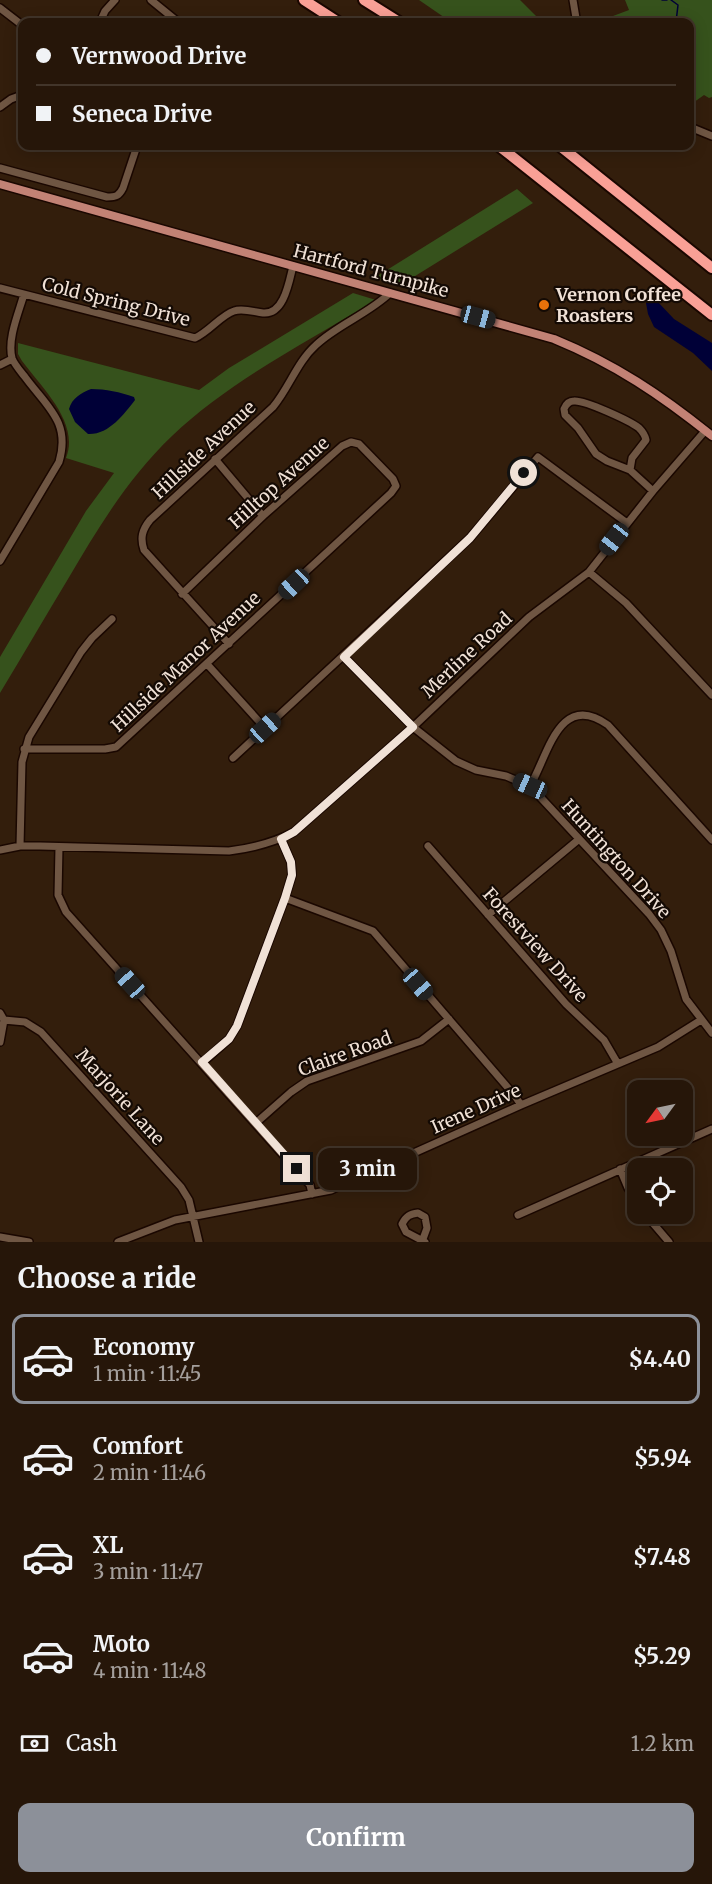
<!DOCTYPE html>
<html lang="en">
<head>
<meta charset="utf-8">
<style>
	:root { --surface:#261609; --page:#322317; --text:#f1f3f6; --muted:#a49f9c; --line:#42352a; --accent:#8c9099 }
	body { margin:0; font-family:Merriweather,serif; background:var(--page); color:var(--text); height:100vh; display:flex; flex-direction:column; font-size:22px; white-space:nowrap }
	* { box-sizing:border-box; margin:0 }
	p { font-size:20px; color:var(--muted) }
	.icon { flex:none; width:33px; height:33px; fill:none; stroke:currentColor; stroke-width:2; stroke-linecap:round; stroke-linejoin:round }
	.map { position:relative; height:1242px; overflow:hidden }
	.drawer { display:flex; flex-direction:column; background:var(--surface); flex:1 }
	.drawer>* { flex:none }
	.banner { position:absolute; left:18px; top:18px; width:676px; height:132px; border-radius:12px; box-shadow:0 3px 15px #0003,0 0 0 2px var(--line); display:grid; align-content:center; height:132px; padding:0 18px; background:var(--surface) }
	.needle { width:39px; rotate:237deg }
	.controls { position:absolute; left:627px; top:1080px; display:grid; gap:12px }
	.controls a { display:grid; place-items:center; width:66px; height:66px; border-radius:12px; background:var(--surface); box-shadow:0 3px 15px #0003,0 0 0 2px var(--line); font-size:30px }
	.end { position:absolute; width:27px; height:27px; margin:-14px; border:8px solid #f0e1d6; background:#111; box-shadow:0 0 0 3px #111 }
	.from { border-radius:50% }
	.bubble { position:absolute; height:42px; border-radius:12px; background:var(--surface); box-shadow:0 3px 15px #0003,0 0 0 2px var(--line); font-size:20px; font-weight:700; line-height:42px; text-align:center }
	.car { position:absolute; width:18px; height:36px; margin:-18px -9px; border-radius:8px; box-shadow:0 0 4px 2px #0007; background:linear-gradient(#222 24%,#8ab4d8 0 40%,#222 0 76%,#8ab4d8 0 86%,#222 0) }
	.banner b { display:flex; align-items:center; gap:21px; height:57px; font-size:22px }
	.banner b+b { border-top:2px solid var(--line) }
	.banner i { width:15px; height:15px; background:var(--text) }
	ul { padding:0; list-style:none }
	li { display:flex; align-items:center; gap:18px; height:90px; margin:0 12px 9px; padding:0 6px; border:3px solid transparent; border-radius:12px }
	li div { flex:1 }
	li b { display:block; font-size:22px }
	li em { font-style:normal; font-weight:700 }
	li.on { border-color:var(--accent) }
	li>.icon { width:54px; height:54px; stroke-width:1.5 }
	h2 { padding:0 18px; font-size:27px; line-height:72px }
	.pay { display:flex; align-items:center; gap:15px; height:66px; padding:0 18px; font-size:22px }
	.pay p { margin-inline-start:auto }
	.action { display:flex; gap:12px; margin-top:auto; padding:12px 18px }
	.action a { flex:1; height:69px; border-radius:12px; background:var(--accent); color:#fff; font-size:24px; font-weight:700; line-height:69px; text-align:center }
	.map>svg:first-child { display:block }
</style>
</head>
<body>
<div class="map">
<svg width="712" height="1242" viewBox="0 0 712 1242">
	<rect width="100%" height="100%" fill="#331e0c"/>
	<path fill="#36521c" d="M419,0H520L539,19L570,17V22H451Z
		M625,0H712V97L709,98L704,95L690,105V22H597L629,10Z
		M517,189L533,203L399,286L374,278Z
		M353,293L376,300C307,342 231,380 172,436C128,478 98,528 68,579C45,617 23,655 0,693V657L86,511L114,473L66,458C80,423 42,388 22,361L18,354V343L199,390L229,368Z"/>
	<path fill="#000037" d="M652,299L657,301L674,319L712,343V371L693,353L654,327L648,314L646,303Z
		M91,389C106,389 120,392 134,397L135,400C124,414 109,435 88,434L75,422L69,409C72,398 81,393 91,389Z"/>
	<g fill="none" stroke-linecap="round" stroke-linejoin="round">
		<path stroke="#000037" stroke-width="1.5" d="M662,0H667
			M671,0L678,5L676,22"/>
		<g stroke="#1a0700" stroke-width="10">
			<path id="minor" d="M151,0L178,22
				M573,0L576,18
				M0,8L22,25
				M100,22L105,11L115,0
				M0,107L11,99L22,95
				M690,127L712,136
				M0,168L107,197C116,197 119,196 123,188L137,146
				M0,288L195,338C209,332 221,315 234,311C243,308 254,312 263,313C284,315 289,282 293,266
				M0,365L12,359
				M215,459L263,516
				M630,470L632,458L646,440C645,435 643,432 639,428C630,421 585,400 574,401C569,401 566,404 564,409L565,415L578,428L596,454L607,461L630,470L653,491
				M0,561L59,462C71,422 47,407 25,377C21,372 14,364 12,358C7,339 19,312 24,294
				M589,572L626,603L712,695
				M229,644L144,550C140,538 142,530 150,520L273,407C289,388 297,362 316,345C337,325 368,314 390,293
				M344,657L413,727L456,761L476,770L506,776L530,786L649,914L661,930L671,951L686,999L712,1033
				M207,664L265,728
				M24,749H105L116,747L391,493L396,486L393,479L359,444L351,442L342,446L263,516L182,594
				M233,758L470,538L538,457L627,523
				M530,786C548,756 559,690 608,725L712,840
				M20,846L22,762L29,737L81,652L92,638L112,619
				M428,846L566,1004L604,1040L618,1064
				M59,847L58,895L66,912L310,1185L312,1194
				M0,850L20,846H40L229,851C253,848 273,843 294,832L413,727L529,617L589,572L653,491L705,431
				M285,898L373,931L515,1096L521,1105
				M488,915L578,840
				M0,1013L4,1020L0,1042
				M4,1020L25,1022L41,1032L181,1187L189,1200L199,1242
				M202,1063L229,1039L237,1026L285,898L292,875L291,862L281,839
				M256,1123L291,1092L307,1081L421,1041L449,1019
				M620,1169L628,1188L638,1203
				M645,1214L669,1242
				M518,1215L712,1129
				M0,1237L29,1242
				M423,1239L427,1228L425,1217L418,1213C410,1214 406,1216 402,1224L406,1232L425,1242
				M118,1242L175,1220L331,1190L521,1105L658,1047L701,1020"/>
		</g>
		<g stroke="#1a0700" stroke-width="11">
			<path id="major" d="M0,184L554,339C615,364 661,395 712,436"/>
		</g>
		<g stroke="#1a0700" stroke-width="14">
			<path id="highway" d="M304,0L338,22
				M364,0L399,22
				M499,146L712,315
				M560,146L712,268"/>
		</g>
		<use href="#minor" stroke="#6f5643" stroke-width="7"/>
		<use href="#major" stroke="#c28275" stroke-width="8"/>
		<use href="#highway" stroke="#f9a096" stroke-width="10"/>
	</g>
	<g fill="none" stroke-linecap="round" stroke-linejoin="round">
		<path stroke="#f0e1d6" stroke-width="8" d="M297,1169L202,1062L229,1039L237,1026L285,898L292,875L291,862L281,839L294,832L413,727L344,657L470,538L524,473"/>
	</g>
	<circle fill="#e8710a" stroke="#140a04" stroke-width="2" cx="544" cy="305" r="6"/>
	<g text-anchor="middle" stroke-width="4.5" stroke-linejoin="round" paint-order="stroke">
		<g font-size="18" fill="#f0e1d6" stroke="#140a04">
			<text transform="translate(371 271) rotate(15)" y="6">Hartford Turnpike</text>
			<text transform="translate(116 302) rotate(14)" y="6">Cold Spring Drive</text>
			<text transform="translate(204 450) rotate(-43)" y="6">Hillside Avenue</text>
			<text transform="translate(279 483) rotate(-42)" y="6">Hilltop Avenue</text>
			<text transform="translate(467 655) rotate(-43)" y="6">Merline Road</text>
			<text transform="translate(186 662) rotate(-43)" y="6">Hillside Manor Avenue</text>
			<text transform="translate(616 859) rotate(48)" y="6">Huntington Drive</text>
			<text transform="translate(535 945) rotate(48)" y="6">Forestview Drive</text>
			<text transform="translate(345 1054) rotate(-20)" y="6">Claire Road</text>
			<text transform="translate(120 1097) rotate(48)" y="6">Marjorie Lane</text>
			<text transform="translate(476 1109) rotate(-24)" y="6">Irene Drive</text>
		</g>
		<g font-size="18" font-weight="bold" fill="#f0e1d6" stroke="#140a04" text-anchor="start">
			<text x="556" y="301">Vernon Coffee<tspan x="556" dy="21">Roasters</tspan></text>
		</g>
	</g>
</svg>
<div class="controls">
<a><svg class="needle" viewBox="-14 -14 28 28"><path d="M0-13l5 13h-10z" fill="#e53935"/><path d="M0 13l5-13h-10z" fill="#a49f9c"/></svg></a>
<a><svg class="icon" aria-label="locate" viewBox="0 0 24 24"><circle cx="12" cy="12" r="6"/><path d="M12 2v4M12 18v4M2 12h4M18 12h4"/></svg></a>
</div>
<i class="end from" style="left:524px;top:473px"></i>
<i class="end" style="left:297px;top:1169px"></i>
<div class="bubble" style="left:318px;top:1148px;width:99px">3 min</div>
<i class="car" style="left:478px;top:317px;rotate:105deg"></i>
<i class="car" style="left:614px;top:539px;rotate:218deg"></i>
<i class="car" style="left:294px;top:584px;rotate:227deg"></i>
<i class="car" style="left:265px;top:728px;rotate:48deg"></i>
<i class="car" style="left:530px;top:786px;rotate:294deg"></i>
<i class="car" style="left:130px;top:983px;rotate:318deg"></i>
<i class="car" style="left:418px;top:984px;rotate:139deg"></i>
<div class="banner">
<b><i class="from"></i>Vernwood Drive</b>
<b><i></i>Seneca Drive</b>
</div>
</div>
<section class="drawer">
<h2>Choose a ride</h2>
<ul>
<li class="on"><svg class="icon" aria-label="car" viewBox="0 0 24 24"><path d="M5 17H2v-5l4-1 3-4h7l3 4 3 1v5h-3M9 17h6M6 11h13"/><circle cx="7" cy="17" r="2"/><circle cx="17" cy="17" r="2"/></svg><div><b>Economy</b><p>1 min · 11:45</p></div><em>$4.40</em></li>
<li><svg class="icon" aria-label="car" viewBox="0 0 24 24"><path d="M5 17H2v-5l4-1 3-4h7l3 4 3 1v5h-3M9 17h6M6 11h13"/><circle cx="7" cy="17" r="2"/><circle cx="17" cy="17" r="2"/></svg><div><b>Comfort</b><p>2 min · 11:46</p></div><em>$5.94</em></li>
<li><svg class="icon" aria-label="car" viewBox="0 0 24 24"><path d="M5 17H2v-5l4-1 3-4h7l3 4 3 1v5h-3M9 17h6M6 11h13"/><circle cx="7" cy="17" r="2"/><circle cx="17" cy="17" r="2"/></svg><div><b>XL</b><p>3 min · 11:47</p></div><em>$7.48</em></li>
<li><svg class="icon" aria-label="car" viewBox="0 0 24 24"><path d="M5 17H2v-5l4-1 3-4h7l3 4 3 1v5h-3M9 17h6M6 11h13"/><circle cx="7" cy="17" r="2"/><circle cx="17" cy="17" r="2"/></svg><div><b>Moto</b><p>4 min · 11:48</p></div><em>$5.29</em></li>
</ul>
<div class="pay"><svg class="icon" aria-label="cash" viewBox="0 0 24 24"><path d="M3 7h18v10H3z"/><circle cx="12" cy="12" r="2"/></svg>Cash<p>1.2 km</p></div>
<div class="action"><a>Confirm</a></div>
</section>
</body>
</html>
